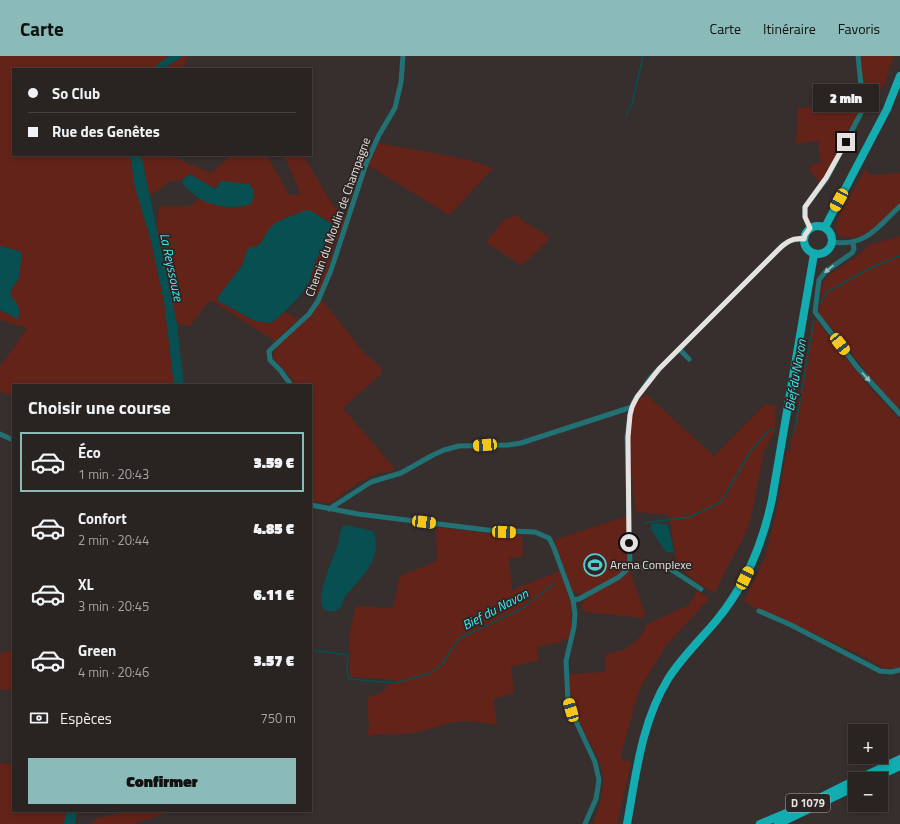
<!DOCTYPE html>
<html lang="fr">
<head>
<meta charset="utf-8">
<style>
	:root { --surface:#292322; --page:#352f2f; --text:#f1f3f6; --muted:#a5a4a5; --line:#454040; --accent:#8bbbb9 }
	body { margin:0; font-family:"Titillium Web",sans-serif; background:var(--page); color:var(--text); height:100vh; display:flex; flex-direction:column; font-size:15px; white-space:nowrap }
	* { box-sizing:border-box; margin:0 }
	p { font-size:13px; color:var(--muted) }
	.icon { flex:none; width:22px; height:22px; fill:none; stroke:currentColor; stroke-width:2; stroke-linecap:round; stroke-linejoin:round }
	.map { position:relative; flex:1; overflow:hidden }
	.details { position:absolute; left:12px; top:328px; width:300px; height:428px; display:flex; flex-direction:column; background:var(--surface); border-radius:0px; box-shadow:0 2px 6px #0003,0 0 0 1px var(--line) }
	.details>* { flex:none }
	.guide { position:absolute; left:12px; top:12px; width:300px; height:88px; border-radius:0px; box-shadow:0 2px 6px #0003,0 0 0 1px var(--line); display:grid; align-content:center; height:88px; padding:0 16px; background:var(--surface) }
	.buttons { position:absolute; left:848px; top:668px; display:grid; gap:8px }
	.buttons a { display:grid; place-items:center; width:40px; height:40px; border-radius:0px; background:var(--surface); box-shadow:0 2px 6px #0003,0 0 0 1px var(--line); font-size:20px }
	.end { position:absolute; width:18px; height:18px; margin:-9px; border:5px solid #e6e1df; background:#111; box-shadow:0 0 0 2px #111 }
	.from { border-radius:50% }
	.bubble { position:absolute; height:28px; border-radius:0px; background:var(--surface); box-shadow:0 2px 6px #0003,0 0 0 1px var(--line); font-size:13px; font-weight:800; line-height:28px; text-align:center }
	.car { position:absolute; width:12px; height:24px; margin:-12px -6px; border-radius:5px; box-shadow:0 0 3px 1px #0007; background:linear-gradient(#f5c518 24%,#345 0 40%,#f5c518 0 76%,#345 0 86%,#f5c518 0) }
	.guide b { display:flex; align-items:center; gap:14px; height:38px; font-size:15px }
	.guide b+b { border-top:1px solid var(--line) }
	.guide i { width:10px; height:10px; background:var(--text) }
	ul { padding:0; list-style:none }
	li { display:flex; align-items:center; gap:12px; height:60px; margin:0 8px 6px; padding:0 8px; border:2px solid transparent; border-radius:0px }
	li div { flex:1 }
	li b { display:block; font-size:15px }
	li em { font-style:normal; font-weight:800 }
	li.current { border-color:var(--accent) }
	li>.icon { width:36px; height:36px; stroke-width:1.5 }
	h2 { padding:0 16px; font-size:18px; line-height:48px }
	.pay { display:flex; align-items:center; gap:10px; height:44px; padding:0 16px; font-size:15px }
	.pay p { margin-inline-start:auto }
	.action { display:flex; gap:8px; margin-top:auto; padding:8px 16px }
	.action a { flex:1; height:46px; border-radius:0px; background:var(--accent); color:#111; font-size:16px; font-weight:800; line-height:46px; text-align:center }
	header { display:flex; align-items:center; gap:24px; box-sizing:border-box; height:56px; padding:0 20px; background:var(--accent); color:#111 }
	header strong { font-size:19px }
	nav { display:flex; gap:22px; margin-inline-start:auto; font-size:14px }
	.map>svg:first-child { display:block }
</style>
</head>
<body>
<header>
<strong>Carte</strong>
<nav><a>Carte</a><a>Itinéraire</a><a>Favoris</a></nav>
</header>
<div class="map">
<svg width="900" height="768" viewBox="0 0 900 768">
	<rect width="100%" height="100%" fill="#372f2d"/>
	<path fill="#642319" d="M0,0H169L152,13H13V99H130L135,132L150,181L164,245L174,329H13V341L0,335V311L27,272L0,264V254L18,263L10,239L12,232L19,222L22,196L0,190Z
		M183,0H188L183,13H163Z
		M860,0H894L884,29L867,54H864Z
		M858,42L861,43L860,56L825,120L821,126L819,125L809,114L813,108L821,106L818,85L796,87L798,52L832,50V45Z
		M378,87L465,103L493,112L452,157L449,159L368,109Z
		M141,99H168L211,117L232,99H267L289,139L301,138L284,99H303L332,148L346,162L334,190L324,229L317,239L311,221L312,212L333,174L332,168C320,163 313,151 300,158L259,190L255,192H250L246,196L243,208L218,241V245L255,265L279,261L285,256L298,263L275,285L210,244L190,270L177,268L157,177L159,150H190L199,143L209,146L215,150V133L190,118L183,123L168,126L158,135L149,139Z
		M865,113L871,119L900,117V147C882,164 867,188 840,180L835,173L841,157Z
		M518,158L520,163L549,181L547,186L522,209L516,206L486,186L504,164Z
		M900,180V354L890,345L819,257L822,228L830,218L856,201L869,189Z
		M322,244L365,298L380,310L382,317L343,352L396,414L376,418L356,428L331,447L311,445V329H295L290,320L273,302L275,293L312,257Z
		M812,265H817L867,329L900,364V612H883L862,600L807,574L757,553L744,545L765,502L776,457L787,393L790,396Z
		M646,338L714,400L765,348L775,350V375L764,395L751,461L744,481L726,513L715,537L697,527L677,509L669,459L636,456C634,432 624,365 637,346C639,343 643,340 646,338Z
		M627,460V506L645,558L644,562L585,556L581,551L585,543L582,538L576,537L572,534L554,484Z
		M436,471L493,478L522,479L523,500L509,502L512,534L560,515C569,540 576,555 569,582L562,584V586L537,591L539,604L511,611L514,637L493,643L497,669C483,667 470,664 456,666C441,667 428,675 414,677C398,679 383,677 367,680L369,672L367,642L384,635L389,628L396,627L394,624L350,621V576L356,550L393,552L400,520L437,505Z
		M697,535L710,542L665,591L639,634L620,702L631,707L617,768H593C599,750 607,729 601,710C595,693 583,677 576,660C570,646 570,632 569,618L605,616V599L626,593L640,581L647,568L689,549Z
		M13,593V634L0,633V598Z
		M0,707L13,709V755H66L64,768H0Z
		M132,755H173L133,768H92L97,762Z"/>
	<path fill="#084f51" d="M169,0H183L163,13H152Z
		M130,99H141L177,268L184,329H174L164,245L150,181L135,132Z
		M190,118L215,133L221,125L249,128L254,135L253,144L249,149C231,153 216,151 200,143C195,140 189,133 183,129V123Z
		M306,154L311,155L332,168L333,174L316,204L308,229L298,242L279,261L271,267L255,265L218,245V241L243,208L246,196L250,191C263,193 264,176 273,169C282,162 296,159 306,154Z
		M0,190L22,196L19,222L12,232L10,239C18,248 21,252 18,263L0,254Z
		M653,467L668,469L674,496H666L650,472Z
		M346,469L373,475C384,501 362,521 346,539C342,544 344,553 335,555C304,561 335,500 338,488C340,482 339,477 342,471Z
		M66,755H77L75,768H64Z"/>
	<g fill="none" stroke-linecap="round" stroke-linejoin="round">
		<path stroke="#084f51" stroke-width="1.5" d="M626,59L632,48L643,0
			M821,247L827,236L872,211L900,200
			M792,376H794L795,374L814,264
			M644,467L690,461L721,446L750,396L768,375L774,373
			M311,594L348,599L347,613L349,623L396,627L430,617L442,609L452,592L460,582L521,553L555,527"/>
		<path stroke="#227275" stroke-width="5" d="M810,172L805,161V151L827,122L861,57L863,48L858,0
			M832,186C866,191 878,171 900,150
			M853,187L854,193L852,197L826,215L819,224L815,256L857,311L900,358
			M679,293L689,303
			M291,329L280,314L270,304L269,295L309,258L318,245L331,214L366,108L379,79L395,52L401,26L403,0
			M0,378L13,384
			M311,449L358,458L487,474L535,476L549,482L554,492L573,544L575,558L574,571L566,605L568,644L574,661L595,706L599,724L596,743L585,768
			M329,453L371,426L401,417L433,399L444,394L459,390L508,389L521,387L632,351
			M630,511L636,512L664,509L701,533
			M573,544L579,543L619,521L630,511L627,381L630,359L633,347L651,321L783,189L792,184L804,183
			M759,555L791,569L880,615L891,616L900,614"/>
		<path stroke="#13acb1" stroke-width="8" d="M804 184a14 14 0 1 1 28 0a14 14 0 1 1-28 0Z
			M825,171L887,53L900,20
			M858,723L900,703
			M872,723L900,710
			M627,768C636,719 641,667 668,623C681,602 700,584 716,565C745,530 763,487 772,443L814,198
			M760,768L801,751L855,724
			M778,768L855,731"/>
	</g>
	<defs><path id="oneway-solid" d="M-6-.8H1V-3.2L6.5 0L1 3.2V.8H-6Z"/></defs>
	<g fill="#a1baba">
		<use href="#oneway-solid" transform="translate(829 213) rotate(140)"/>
		<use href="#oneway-solid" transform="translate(866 321) rotate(48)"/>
	</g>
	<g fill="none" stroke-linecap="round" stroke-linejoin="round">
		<path stroke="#e6e1df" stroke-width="5" d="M629,487L628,381L630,359L632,351L637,341L659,313L777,195C785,187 792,181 804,183L805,179L810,172L805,161V151L826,122L846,86"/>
	</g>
	<defs>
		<g id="stadium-ring" transform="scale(1.15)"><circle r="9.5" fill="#2d2523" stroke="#51ccd1" stroke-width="1.5"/><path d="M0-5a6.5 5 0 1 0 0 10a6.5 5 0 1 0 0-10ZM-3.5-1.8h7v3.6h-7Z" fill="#51ccd1"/></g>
	</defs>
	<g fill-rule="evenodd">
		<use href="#stadium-ring" x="595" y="509"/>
	</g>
	<g text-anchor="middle" stroke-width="3.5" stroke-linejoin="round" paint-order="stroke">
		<rect fill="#2d2523" stroke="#aea9a7" stroke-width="1" x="786" y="738" width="44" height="18" rx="3"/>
		<g font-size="11" font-weight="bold" fill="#e6e1df">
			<text x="808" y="751">D 1079</text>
		</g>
		<g font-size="12" fill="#e6e1df" stroke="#2d2523">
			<text transform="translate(338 161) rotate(-70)" y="4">Chemin du Moulin de Champagne</text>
		</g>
		<g font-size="12" fill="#e6e1df" stroke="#2d2523" text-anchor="start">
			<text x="610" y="513">Arena Complexe</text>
		</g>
		<g font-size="13" font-style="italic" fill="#3eeef4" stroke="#2d2523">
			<text transform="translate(172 211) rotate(78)" y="5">La Reyssouze</text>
			<text transform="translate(795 319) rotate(-80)" y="5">Bief du Navon</text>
			<text transform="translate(495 553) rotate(-28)" y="5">Bief du Navon</text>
		</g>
	</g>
</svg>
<div class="buttons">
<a>+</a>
<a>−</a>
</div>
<i class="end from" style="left:629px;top:487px"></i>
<i class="end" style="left:846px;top:86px"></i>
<div class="bubble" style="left:813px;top:28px;width:66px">2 min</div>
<i class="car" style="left:839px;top:144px;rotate:209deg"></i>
<i class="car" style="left:840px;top:288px;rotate:142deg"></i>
<i class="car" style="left:485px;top:389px;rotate:266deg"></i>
<i class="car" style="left:424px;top:466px;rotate:97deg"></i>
<i class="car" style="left:504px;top:476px;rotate:92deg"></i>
<i class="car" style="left:745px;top:522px;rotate:26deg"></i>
<i class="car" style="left:571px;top:654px;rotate:344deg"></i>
<div class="guide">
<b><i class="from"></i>So Club</b>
<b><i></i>Rue des Genêtes</b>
</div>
<section class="details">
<h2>Choisir une course</h2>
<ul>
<li class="current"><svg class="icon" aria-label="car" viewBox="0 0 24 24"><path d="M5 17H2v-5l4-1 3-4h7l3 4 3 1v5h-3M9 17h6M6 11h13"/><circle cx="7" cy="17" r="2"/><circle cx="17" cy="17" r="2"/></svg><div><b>Éco</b><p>1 min · 20:43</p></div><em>3.59 €</em></li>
<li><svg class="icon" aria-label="car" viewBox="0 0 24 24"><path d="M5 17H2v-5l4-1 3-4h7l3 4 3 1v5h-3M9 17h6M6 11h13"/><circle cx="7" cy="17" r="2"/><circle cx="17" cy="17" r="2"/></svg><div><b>Confort</b><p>2 min · 20:44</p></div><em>4.85 €</em></li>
<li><svg class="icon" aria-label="car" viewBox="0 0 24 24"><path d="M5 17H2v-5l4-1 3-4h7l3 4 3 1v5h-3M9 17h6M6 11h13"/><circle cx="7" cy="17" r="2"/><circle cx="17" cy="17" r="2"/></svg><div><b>XL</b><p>3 min · 20:45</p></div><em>6.11 €</em></li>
<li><svg class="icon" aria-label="car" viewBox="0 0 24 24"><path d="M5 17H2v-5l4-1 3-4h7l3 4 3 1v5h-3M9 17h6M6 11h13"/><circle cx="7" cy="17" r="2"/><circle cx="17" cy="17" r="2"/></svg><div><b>Green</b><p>4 min · 20:46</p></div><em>3.57 €</em></li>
</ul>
<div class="pay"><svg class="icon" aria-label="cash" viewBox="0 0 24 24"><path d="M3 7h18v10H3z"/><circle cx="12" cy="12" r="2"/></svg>Espèces<p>750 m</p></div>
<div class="action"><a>Confirmer</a></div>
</section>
</div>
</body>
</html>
